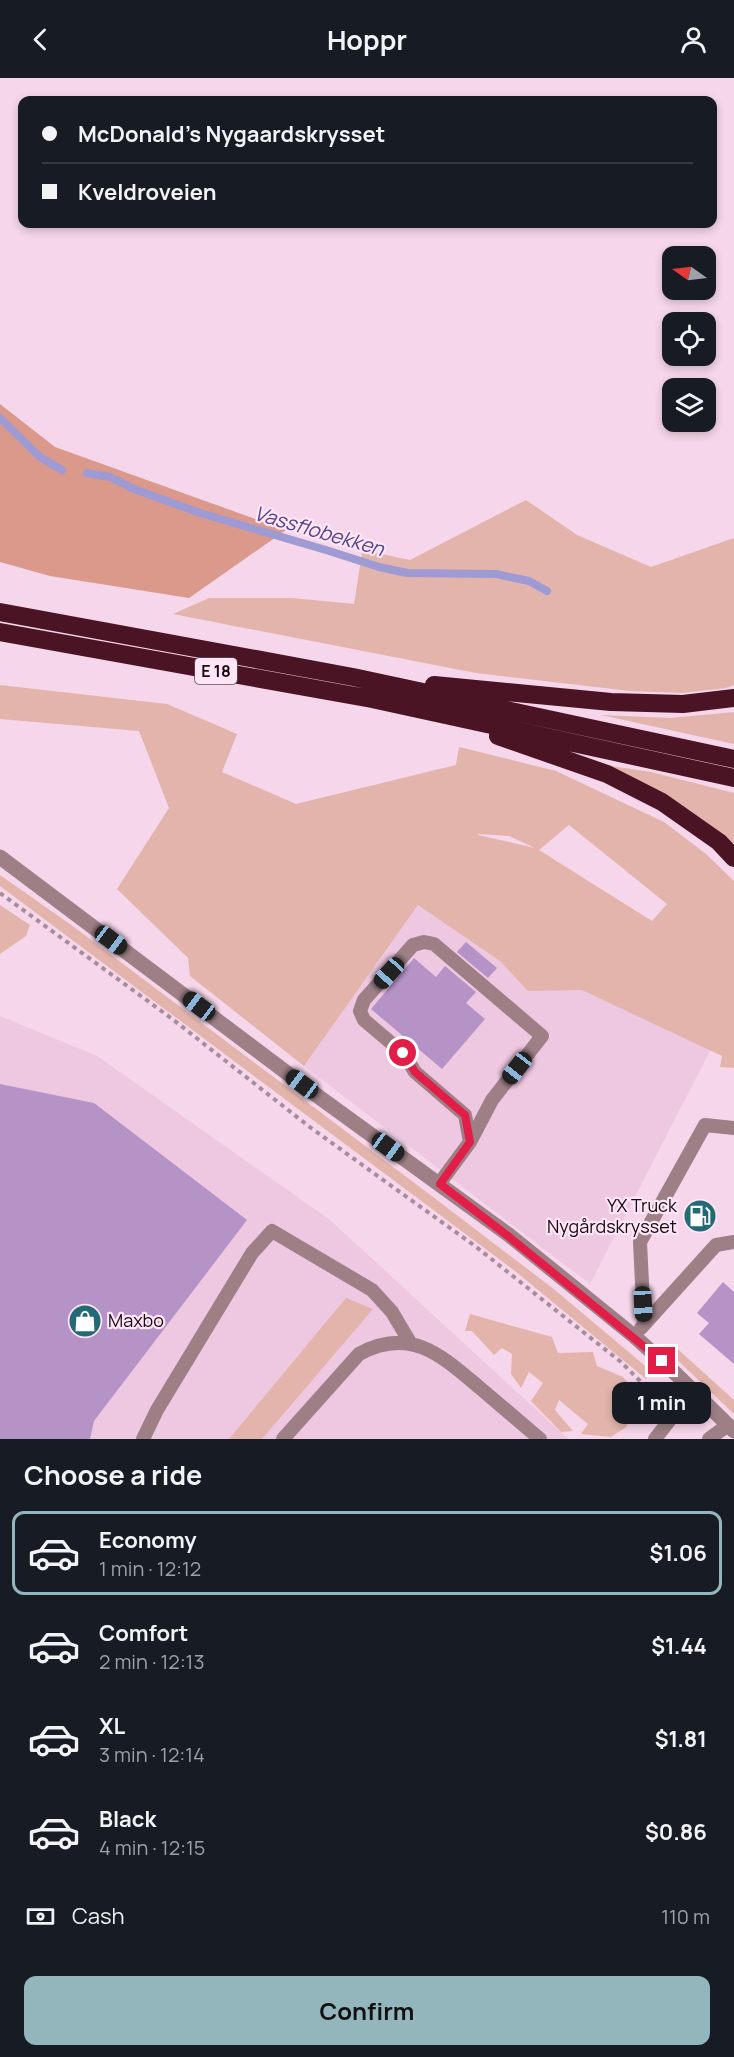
<!DOCTYPE html>
<html lang="en">
<head>
<meta charset="utf-8">
<style>
	:root { --surface:#171b24; --page:#242831; --text:#f1f3f6; --muted:#9ea1a6; --line:#363941; --accent:#93b5bc }
	body { margin:0; font-family:Manrope,sans-serif; background:var(--page); color:var(--text); height:100vh; display:flex; flex-direction:column; font-size:22px; white-space:nowrap }
	* { box-sizing:border-box; margin:0 }
	p { font-size:20px; color:var(--muted) }
	.icon { flex:none; width:33px; height:33px; fill:none; stroke:currentColor; stroke-width:2; stroke-linecap:round; stroke-linejoin:round }
	.map { position:relative; height:1361px; overflow:hidden }
	.panel { display:flex; flex-direction:column; background:var(--surface); flex:1 }
	.panel>* { flex:none }
	.guide { position:absolute; left:18px; top:18px; width:699px; height:132px; border-radius:12px; box-shadow:0 3px 9px #0003; display:grid; align-content:center; height:132px; padding:0 24px; background:var(--surface) }
	.needle { width:39px; rotate:284deg }
	.tools { position:absolute; left:662px; top:168px; display:grid; gap:12px }
	.tools a { display:grid; place-items:center; width:54px; height:54px; border-radius:12px; background:var(--surface); box-shadow:0 3px 9px #0003; font-size:30px }
	.end { position:absolute; width:27px; height:27px; margin:-14px; border:8px solid #e11d48; background:#fff; box-shadow:0 0 0 3px #fff }
	.from { border-radius:50% }
	.bubble { position:absolute; height:42px; border-radius:12px; background:var(--surface); box-shadow:0 3px 9px #0003; font-size:20px; font-weight:700; line-height:42px; text-align:center }
	.car { position:absolute; width:18px; height:36px; margin:-18px -9px; border-radius:8px; box-shadow:0 0 4px 2px #0007; background:linear-gradient(#222 24%,#8ab4d8 0 40%,#222 0 76%,#8ab4d8 0 86%,#222 0) }
	.guide b { display:flex; align-items:center; gap:21px; height:57px; font-size:22px }
	.guide b+b { border-top:2px solid var(--line) }
	.guide i { width:15px; height:15px; background:var(--text) }
	ul { padding:0; list-style:none }
	li { display:flex; align-items:center; gap:18px; height:84px; margin:0 12px 9px; padding:0 12px; border:3px solid transparent; border-radius:12px }
	li div { flex:1 }
	li b { display:block; font-size:22px }
	li em { font-style:normal; font-weight:700 }
	li.current { border-color:var(--accent) }
	li>.icon { width:54px; height:54px; stroke-width:1.5 }
	h2 { padding:0 24px; font-size:27px; line-height:72px }
	.pay { display:flex; align-items:center; gap:15px; height:66px; padding:0 24px; font-size:22px }
	.pay p { margin-inline-start:auto }
	.button { display:flex; gap:12px; margin-top:auto; padding:12px 24px }
	.button a { flex:1; height:69px; border-radius:12px; background:var(--accent); color:#111; font-size:24px; font-weight:700; line-height:69px; text-align:center }
	header { display:flex; justify-content:space-between; align-items:center; height:78px; padding:0 24px; background:var(--surface); font-size:27px; font-weight:700 }
	.map>svg:first-child { display:block }
</style>
</head>
<body>
<header><svg class="icon" aria-label="back" viewBox="0 0 24 24"><path d="M15 5l-7 7 7 7"/></svg>Hoppr<svg class="icon" aria-label="person" viewBox="0 0 24 24"><circle cx="12" cy="8" r="4"/><path d="M4 21q1-7 8-7t8 7"/></svg></header>
<div class="map">
<svg width="734" height="1361" viewBox="0 0 734 1361">
	<rect width="100%" height="100%" fill="#f6d6ea"/>
	<path fill="#eec7e0" d="M418,827L716,961L590,1206L304,988Z
		M0,938L97,978L330,1142L568,1361H0Z"/>
	<path fill="#e2b4ab" fill-rule="evenodd" d="M526,422L577,457L651,489L734,460V607L726,610L682,615L630,613L476,595L173,536L209,520H292L354,526L362,475H377L410,482Z
		M0,607L167,626L237,656L222,694L296,726L456,687L459,669L556,693L664,744L706,776L734,803V990L720,989L722,978L582,912L528,913L500,883L418,827L304,988L190,898L188,880L117,811L169,730L139,653L0,641ZM569,747L667,826L652,843L539,772ZM478,756L509,758L535,770L478,757Z
		M734,634V666L601,637L671,640Z
		M605,687L651,694L734,715V770Z
		M0,797L74,849L441,1125L555,1212L650,1292L646,1301L515,1193L0,808Z
		M0,827L30,847L26,858L0,876Z
		M346,1220L373,1231L262,1361H229Z
		M470,1236L552,1259L558,1275L593,1274L597,1288L623,1299L642,1320L626,1349L611,1359L581,1356L588,1346L559,1322L555,1332L573,1353L561,1354L531,1323L543,1305L529,1294L521,1310L511,1296L512,1276L502,1270L494,1277L472,1253H465Z
		M672,1266L734,1322V1336L669,1274V1271Z"/>
	<path fill="#db998c" d="M0,326L55,369L286,452L189,520L50,498L0,484Z"/>
	<g fill="none" stroke-linecap="round" stroke-linejoin="round">
		<path stroke="#9e9ad3" stroke-width="8" d="M0,340L40,379L62,392
			M87,395L110,399L134,411L200,435L326,472L379,489L407,495L496,496L529,503L547,513"/>
	</g>
	<path fill="#b593c7" d="M466,864L497,890L488,900L457,874Z
		M414,880L436,899L445,888L476,914L466,925L485,941L442,991L371,931Z
		M0,1006L94,1025L247,1142L94,1343L90,1361H0Z
		M723,1204L734,1214V1286L699,1256L709,1245L697,1235Z"/>
	<g fill="none" stroke-linecap="round" stroke-linejoin="round">
		<path stroke="#a58d9c" stroke-width="4" stroke-dasharray="4.5 4.5" stroke-linecap="butt" d="M0,815L171,940L311,1050L475,1168L621,1284L660,1323"/>
		<path stroke="#9d7f85" stroke-width="14" d="M439,1106L470,1064L492,1022L542,958L434,866L424,864L413,867L364,922L360,933L364,942L403,975L415,994L465,1037L470,1064
			M644,1246L640,1164L705,1047L734,1050
			M641,1250L716,1167L734,1164
			M143,1361L157,1332L252,1175L272,1153L372,1212L392,1234L411,1266
			M283,1361L359,1276C410,1248 441,1277 480,1310C500,1327 520,1344 540,1361
			M655,1361L693,1312
			M709,1361L728,1347"/>
		<path stroke="#9d7f85" stroke-width="15" d="M0,779L319,1019L509,1157L634,1258L676,1296L734,1353"/>
		<path stroke="#4a1424" stroke-width="18" d="M0,534L353,599L734,681
			M0,554L372,621L734,700
			M434,607L611,624L683,626L734,620
			M498,658L607,696L662,724L719,764L734,780"/>
	</g>
	<g fill="none" stroke-linecap="round" stroke-linejoin="round">
		<path stroke="#e11d48" stroke-width="8" d="M403,975L415,994L465,1037L470,1064L440,1106L508,1158L662,1283"/>
	</g>
	<defs>
		<g id="fuel-disc" transform="scale(1.725)"><circle r="9.5" fill="#216a76" stroke="#ffe5f6"/><path d="M-5.5-6h7V0h2V4h1.3V-2.5L3-4.5l.8-.8L6-3V5H2.5V1h-1V6h-7ZM-4.2-4.7v3.2H.2V-4.7Z" fill="#fff"/></g>
		<g id="shop-disc" transform="scale(1.725)"><circle r="9.5" fill="#216a76" stroke="#ffe5f6"/><path d="M-5-2.5h2.3a2.7 3.5 0 0 1 5.4 0H5L5.5 6h-11ZM-1.5-2.5h3a1.5 2.3 0 0 0-3 0Z" fill="#fff"/></g>
	</defs>
	<g fill-rule="evenodd">
		<use href="#fuel-disc" x="700" y="1138"/>
		<use href="#shop-disc" x="85" y="1243"/>
	</g>
	<g text-anchor="middle" stroke-width="4.5" stroke-linejoin="round" paint-order="stroke">
		<rect fill="#ffe5f6" stroke="#5b4c56" stroke-width="1.5" x="195" y="580" width="42" height="26" rx="4.5"/>
		<g font-size="16" font-weight="bold" fill="#150b12">
			<text x="216" y="599">E 18</text>
		</g>
		<g font-size="18" fill="#150b12" stroke="#ffe5f6" text-anchor="end">
			<text x="677" y="1134">YX Truck<tspan x="677" dy="21">Nygårdskrysset</tspan></text>
			<text x="108" y="1249" text-anchor="start">Maxbo</text>
		</g>
		<g font-size="20" font-style="italic" fill="#52488e" stroke="#ffe5f6">
			<text transform="translate(319 453) rotate(16)" y="7">Vassflobekken</text>
		</g>
	</g>
</svg>
<div class="tools">
<a><svg class="needle" viewBox="-14 -14 28 28"><path d="M0-13l5 13h-10z" fill="#e53935"/><path d="M0 13l5-13h-10z" fill="#9ea1a6"/></svg></a>
<a><svg class="icon" aria-label="locate" viewBox="0 0 24 24"><circle cx="12" cy="12" r="6"/><path d="M12 2v4M12 18v4M2 12h4M18 12h4"/></svg></a>
<a><svg class="icon" aria-label="layers" viewBox="0 0 24 24"><path d="M12 4l9 5-9 5-9-5zM3 14l9 5 9-5"/></svg></a>
</div>
<i class="end from" style="left:403px;top:975px"></i>
<i class="end" style="left:662px;top:1283px"></i>
<div class="bubble" style="left:612px;top:1304px;width:99px">1 min</div>
<i class="car" style="left:111px;top:862px;rotate:127deg"></i>
<i class="car" style="left:389px;top:895px;rotate:222deg"></i>
<i class="car" style="left:199px;top:928px;rotate:307deg"></i>
<i class="car" style="left:517px;top:990px;rotate:218deg"></i>
<i class="car" style="left:302px;top:1006px;rotate:307deg"></i>
<i class="car" style="left:388px;top:1069px;rotate:126deg"></i>
<i class="car" style="left:643px;top:1226px;rotate:177deg"></i>
<div class="guide">
<b><i class="from"></i>McDonald's Nygaardskrysset</b>
<b><i></i>Kveldroveien</b>
</div>
</div>
<section class="panel">
<h2>Choose a ride</h2>
<ul>
<li class="current"><svg class="icon" aria-label="car" viewBox="0 0 24 24"><path d="M5 17H2v-5l4-1 3-4h7l3 4 3 1v5h-3M9 17h6M6 11h13"/><circle cx="7" cy="17" r="2"/><circle cx="17" cy="17" r="2"/></svg><div><b>Economy</b><p>1 min · 12:12</p></div><em>$1.06</em></li>
<li><svg class="icon" aria-label="car" viewBox="0 0 24 24"><path d="M5 17H2v-5l4-1 3-4h7l3 4 3 1v5h-3M9 17h6M6 11h13"/><circle cx="7" cy="17" r="2"/><circle cx="17" cy="17" r="2"/></svg><div><b>Comfort</b><p>2 min · 12:13</p></div><em>$1.44</em></li>
<li><svg class="icon" aria-label="car" viewBox="0 0 24 24"><path d="M5 17H2v-5l4-1 3-4h7l3 4 3 1v5h-3M9 17h6M6 11h13"/><circle cx="7" cy="17" r="2"/><circle cx="17" cy="17" r="2"/></svg><div><b>XL</b><p>3 min · 12:14</p></div><em>$1.81</em></li>
<li><svg class="icon" aria-label="car" viewBox="0 0 24 24"><path d="M5 17H2v-5l4-1 3-4h7l3 4 3 1v5h-3M9 17h6M6 11h13"/><circle cx="7" cy="17" r="2"/><circle cx="17" cy="17" r="2"/></svg><div><b>Black</b><p>4 min · 12:15</p></div><em>$0.86</em></li>
</ul>
<div class="pay"><svg class="icon" aria-label="cash" viewBox="0 0 24 24"><path d="M3 7h18v10H3z"/><circle cx="12" cy="12" r="2"/></svg>Cash<p>110 m</p></div>
<div class="button"><a>Confirm</a></div>
</section>
</body>
</html>
